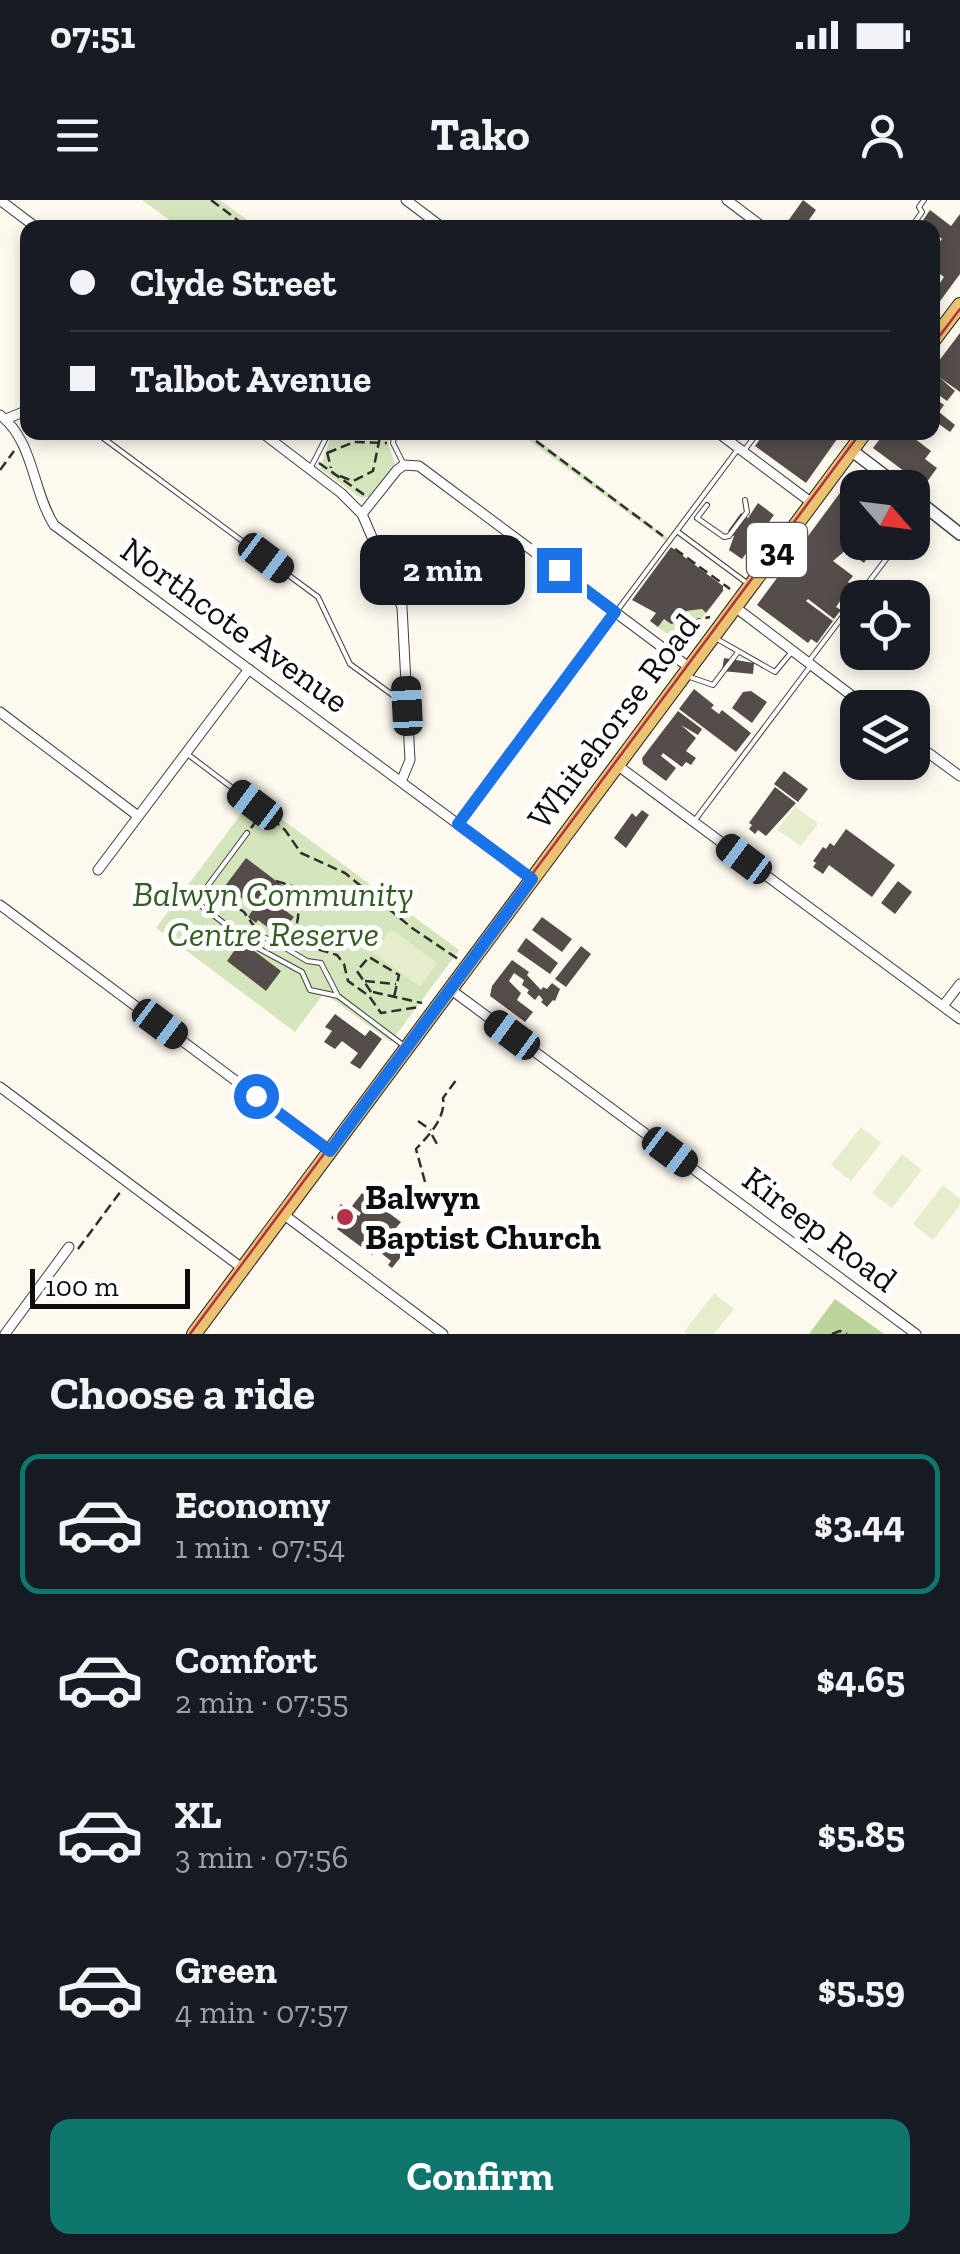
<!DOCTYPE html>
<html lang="en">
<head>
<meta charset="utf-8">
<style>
	:root { --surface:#171b24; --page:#242831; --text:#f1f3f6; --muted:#9ea1a6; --line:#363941; --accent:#0f766e }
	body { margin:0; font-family:"Zilla Slab",serif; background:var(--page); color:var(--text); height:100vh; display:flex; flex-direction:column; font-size:38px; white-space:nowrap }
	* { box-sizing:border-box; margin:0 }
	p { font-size:32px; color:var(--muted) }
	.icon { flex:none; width:55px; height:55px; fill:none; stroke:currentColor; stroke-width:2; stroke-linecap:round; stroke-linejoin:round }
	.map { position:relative; height:1134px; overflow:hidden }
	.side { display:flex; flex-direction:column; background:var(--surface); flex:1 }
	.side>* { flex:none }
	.top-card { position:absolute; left:20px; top:20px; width:920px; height:220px; border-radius:20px; box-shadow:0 5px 15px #0003; display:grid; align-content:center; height:220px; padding:0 50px; background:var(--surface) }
	.needle { width:65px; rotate:118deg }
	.tools { position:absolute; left:840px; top:270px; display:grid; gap:20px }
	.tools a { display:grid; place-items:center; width:90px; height:90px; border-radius:20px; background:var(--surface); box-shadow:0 5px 15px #0003; font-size:50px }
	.scale { position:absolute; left:30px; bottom:25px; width:160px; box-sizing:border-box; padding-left:10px; border:5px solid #0d0d0d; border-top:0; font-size:28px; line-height:35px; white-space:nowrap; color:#0d0d0d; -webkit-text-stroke:8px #fff; paint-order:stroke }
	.end { position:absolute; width:45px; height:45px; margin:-22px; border:12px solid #1a73e8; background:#fff; box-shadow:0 0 0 5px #fff }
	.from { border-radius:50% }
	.bubble { position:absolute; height:70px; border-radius:20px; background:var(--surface); box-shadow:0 5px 15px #0003; font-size:32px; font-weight:700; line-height:70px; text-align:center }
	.car { position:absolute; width:30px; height:60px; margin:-30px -15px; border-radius:12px; box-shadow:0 0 8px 2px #0007; background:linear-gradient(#222 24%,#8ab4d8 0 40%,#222 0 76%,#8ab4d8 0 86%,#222 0) }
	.top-card b { display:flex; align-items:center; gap:35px; height:95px; font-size:38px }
	.top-card b+b { border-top:2px solid var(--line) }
	.top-card i { width:25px; height:25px; background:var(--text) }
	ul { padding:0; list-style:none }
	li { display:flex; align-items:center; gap:30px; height:140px; margin:0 20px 15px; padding:0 30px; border:5px solid transparent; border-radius:20px }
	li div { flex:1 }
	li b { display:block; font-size:38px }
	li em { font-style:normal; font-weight:700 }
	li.selected { border-color:var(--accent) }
	li>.icon { width:90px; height:90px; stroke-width:1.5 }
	h2 { padding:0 50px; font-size:45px; line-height:120px }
	.button { display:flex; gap:20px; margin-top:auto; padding:20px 50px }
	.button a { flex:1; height:115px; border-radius:20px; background:var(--accent); color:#fff; font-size:40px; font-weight:700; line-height:115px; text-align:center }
	.status { display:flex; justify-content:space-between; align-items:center; height:70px; padding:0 50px; background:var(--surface); direction:ltr }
	.status svg { height:28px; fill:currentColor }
	header { display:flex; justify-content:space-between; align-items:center; height:130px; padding:0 50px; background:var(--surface); font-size:45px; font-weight:700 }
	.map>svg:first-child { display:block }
</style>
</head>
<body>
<div class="status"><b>07:51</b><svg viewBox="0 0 49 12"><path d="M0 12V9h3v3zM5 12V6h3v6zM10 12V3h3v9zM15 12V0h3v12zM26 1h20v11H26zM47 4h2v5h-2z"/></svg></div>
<header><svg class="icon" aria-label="menu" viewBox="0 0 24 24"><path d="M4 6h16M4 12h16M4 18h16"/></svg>Tako<svg class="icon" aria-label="person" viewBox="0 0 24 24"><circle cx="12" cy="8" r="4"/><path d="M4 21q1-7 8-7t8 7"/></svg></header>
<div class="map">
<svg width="960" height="1134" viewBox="0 0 960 1134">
	<rect width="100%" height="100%" fill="#fdf9ef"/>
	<path fill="#d5e5bb" d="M142,0H220L257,27H179Z
		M332,233H391L388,244L395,263L369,297L361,298L320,269Z
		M519,233H529L668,338L666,341Z
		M702,409L706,413L682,445L658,427L664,419L671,424L678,422L686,411Z
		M253,598L459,750L391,842L324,793L295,832L156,728Z"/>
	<path fill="#bbd49c" d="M835,1099L884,1134H809Z"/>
	<path fill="#e5edcc" d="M795,606L818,624L801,646L777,630Z
		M391,729L437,763L420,787L374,753Z
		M861,927L881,943L851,981L831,965Z
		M902,954L922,970L892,1008L872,993Z
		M943,985L960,999V1005L933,1040L913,1024Z
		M714,1093L734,1109L714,1134H687L684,1132Z"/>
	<path fill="#554d4a" d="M803,0L816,10L803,28H797L788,21Z
		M930,10L951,26L960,14V74L932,112V83L937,87L944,77L932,68V52L942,39L932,31V28L921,23Z
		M960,133V192L939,177L955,191L947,201L936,193L933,197L944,205L939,212L955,225L950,232L932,219V170Z
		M765,232H842L806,283L755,246Z
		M885,232H906L931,251L925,259L937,268L924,286L873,248Z
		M857,277L871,288H858L855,333L858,342H867L874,348L864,363L846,350L833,361L853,376L848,382L857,389L852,395L847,391L836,407L841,410L834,419L808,399L806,401L833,421L817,443L811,439L808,443L757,405L851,278Z
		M758,303L774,315L742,359L729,350L734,336L728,331L741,313L748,318Z
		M671,347L723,386V391L706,413L702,409L686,411L678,422L671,424L664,419L658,427L650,421L656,413L632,400Z
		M724,458L754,463L753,474L722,471Z
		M694,489L714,505L711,508L719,514L722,510L751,533L736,552L679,509Z
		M751,491L767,502L752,523L732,508L743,492Z
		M678,511L702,529L698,535L681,525L696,538L686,551L696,558L691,565L686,562L682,567L663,553L661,556L676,568L666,581L643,564L642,558Z
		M784,571L808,589L798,602L774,584Z
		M775,587L796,603L766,636L758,630L755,634L749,629L752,625L749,623Z
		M642,610L649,615L626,648L614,638L632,613L636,617Z
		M846,629L895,665L872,697L829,665L823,674L813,667L816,663L813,661L823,647L826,649L830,643L834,646Z
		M246,658L284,687L273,701L294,717L279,736L258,720L256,723L248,717L254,708L240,697L234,705L219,694Z
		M898,681L912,692L895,714L881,703Z
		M542,717L572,739L562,752L532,730Z
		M526,738L558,763L550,774L517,751Z
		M241,741L281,771L266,791L227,761Z
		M581,746L591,754L566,787L555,779Z
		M512,760L529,772L527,775L541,790L543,787L547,789L552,783L560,789L555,801L553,800L547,807L541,802L543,800L539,795L535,800L527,793L529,790L522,785L524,780L514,773L509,781L521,793L517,800L533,812L525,822L490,796L492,786Z
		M335,814L365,836L370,830L382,839L360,869L350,863L358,853L342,841L335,849L324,842L332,831L325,827Z
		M362,993L401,1022L395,1029L403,1035L393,1049L404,1053L392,1068L388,1065L391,1061L376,1049L372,1055L337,1029L340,1026L331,1018L341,1004L359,1016L361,1013L352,1006Z"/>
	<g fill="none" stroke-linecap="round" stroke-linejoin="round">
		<g stroke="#404040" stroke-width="6">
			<path id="service" d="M911,28L922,12L919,7L924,0
				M95,232L318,397L350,464L405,504
				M395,232L393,243L404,265
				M743,252L758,232
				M310,269L329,232
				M707,305L697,318L724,337L729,336L747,312L745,300
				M912,325L925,308
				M678,332L747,383
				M717,439L775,472L790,454
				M809,461L899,342
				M690,477L713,485L738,452
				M186,553L255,605
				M695,620L809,468
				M460,621L738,249
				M247,633L198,699L200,705L254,746L302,772L310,790L338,796L403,845
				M241,731L272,740L307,761L321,763L338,796"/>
		</g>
		<g stroke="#404040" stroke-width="11">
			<path id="minor" d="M0,0L37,28
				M406,0L443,28
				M727,0L764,28
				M0,215C34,241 32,290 54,325L532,679
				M6,219L28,210
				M261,232L341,293L362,314L397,270L404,265L419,266L690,468
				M717,232L812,303
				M362,314L402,407L410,560L401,582
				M735,407L868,508
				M0,512L138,616
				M912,541L960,576
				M617,565L960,819
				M98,670L249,469
				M0,705L330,951
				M450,789L916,1134
				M943,806L960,784
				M0,887L242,1068
				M283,1014L443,1134
				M5,1134L69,1047"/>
		</g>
		<g stroke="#404040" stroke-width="14">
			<path id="tertiary" d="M851,250L901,288
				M912,296L960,334"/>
		</g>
		<g stroke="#1e1e1e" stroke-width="16">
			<path id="primary" d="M932,142L960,105
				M194,1134L865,232"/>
		</g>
		<path stroke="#2f2f2f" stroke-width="2.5" stroke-dasharray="10 5" stroke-linecap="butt" d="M211,0L248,28
			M524,232L663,336
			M327,252L331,268
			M327,253L354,242L387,243
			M319,263L366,296
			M0,270L14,251
			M340,276L353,281L373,271L381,232
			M675,349L730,389
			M669,442L691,429L697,420L710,417
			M260,609L285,630L301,653L345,673L412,728L458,759
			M251,628L261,614
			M276,681L292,686C300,711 301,716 291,740
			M214,693L244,712L256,729
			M290,741L337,755L344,764L348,781L369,796L381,813L419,807
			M365,781L396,784
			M371,792L357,771L369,757L399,775L394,797
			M373,792L422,803
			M418,921L431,930
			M432,935L437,944
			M425,982L416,949C429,935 446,918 443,898L457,879
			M78,1049L121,991
			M832,1134L840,1131L847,1134"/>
		<use href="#service" stroke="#fff" stroke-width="4"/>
		<use href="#minor" stroke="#fff" stroke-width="9"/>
		<use href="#tertiary" stroke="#fff" stroke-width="11"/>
		<use href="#primary" stroke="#ebc270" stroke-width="14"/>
		<path stroke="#b03244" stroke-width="2.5" d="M932,146L960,109
			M190,1134L861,232"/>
	</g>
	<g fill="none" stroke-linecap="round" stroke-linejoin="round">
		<path stroke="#1a73e8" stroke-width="12" d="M256,896L330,951L532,679L458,624L615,412L559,370"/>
	</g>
	<circle fill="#b03244" stroke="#fff" stroke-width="4" cx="345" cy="1017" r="10"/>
	<g text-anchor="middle" stroke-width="10" stroke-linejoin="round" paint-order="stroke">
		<rect fill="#fff" stroke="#565656" stroke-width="2.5" x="747" y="323" width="60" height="54" rx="8"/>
		<g font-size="32" font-weight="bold" fill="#0d0d0d">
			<text x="777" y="361">34</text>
		</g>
		<g font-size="35" fill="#0d0d0d" stroke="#fff">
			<text transform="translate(235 425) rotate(36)" y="12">Northcote Avenue</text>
			<text transform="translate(613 521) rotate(-53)" y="12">Whitehorse Road</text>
			<text transform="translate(820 1029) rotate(37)" y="12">Kireep Road</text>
		</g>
		<g font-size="35" font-style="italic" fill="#355e24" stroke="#fff">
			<text x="273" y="706">Balwyn Community<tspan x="273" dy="40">Centre Reserve</tspan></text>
		</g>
		<g font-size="35" font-weight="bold" fill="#0d0d0d" stroke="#fff" text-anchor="start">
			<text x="365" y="1009">Balwyn<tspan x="365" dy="40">Baptist Church</tspan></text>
		</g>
	</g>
</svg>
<div class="tools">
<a><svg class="needle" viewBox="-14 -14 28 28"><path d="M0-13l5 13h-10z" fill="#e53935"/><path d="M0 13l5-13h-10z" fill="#9ea1a6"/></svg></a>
<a><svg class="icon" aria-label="locate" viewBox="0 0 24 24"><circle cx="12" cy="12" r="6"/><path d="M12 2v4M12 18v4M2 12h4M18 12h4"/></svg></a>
<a><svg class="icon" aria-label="layers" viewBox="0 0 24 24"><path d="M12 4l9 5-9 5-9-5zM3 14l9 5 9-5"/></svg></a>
</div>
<div class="scale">100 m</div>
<i class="end from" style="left:256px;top:896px"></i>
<i class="end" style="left:559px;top:370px"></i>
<div class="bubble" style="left:360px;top:335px;width:165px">2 min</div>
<i class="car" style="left:266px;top:358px;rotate:127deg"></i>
<i class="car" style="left:407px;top:506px;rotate:357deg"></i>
<i class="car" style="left:255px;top:605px;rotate:307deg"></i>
<i class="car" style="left:744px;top:659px;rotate:307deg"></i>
<i class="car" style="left:160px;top:824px;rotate:127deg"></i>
<i class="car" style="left:512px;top:835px;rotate:306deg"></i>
<i class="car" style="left:670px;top:952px;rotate:127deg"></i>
<div class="top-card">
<b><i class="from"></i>Clyde Street</b>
<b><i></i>Talbot Avenue</b>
</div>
</div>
<section class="side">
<h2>Choose a ride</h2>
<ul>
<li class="selected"><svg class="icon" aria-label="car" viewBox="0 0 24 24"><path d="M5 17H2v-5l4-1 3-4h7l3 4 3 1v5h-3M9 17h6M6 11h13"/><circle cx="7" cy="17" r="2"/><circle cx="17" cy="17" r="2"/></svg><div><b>Economy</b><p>1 min · 07:54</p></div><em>$3.44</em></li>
<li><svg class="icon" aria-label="car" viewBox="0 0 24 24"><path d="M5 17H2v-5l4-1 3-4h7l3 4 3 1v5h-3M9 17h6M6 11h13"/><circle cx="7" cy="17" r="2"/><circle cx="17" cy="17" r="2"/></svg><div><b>Comfort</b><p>2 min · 07:55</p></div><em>$4.65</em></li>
<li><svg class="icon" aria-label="car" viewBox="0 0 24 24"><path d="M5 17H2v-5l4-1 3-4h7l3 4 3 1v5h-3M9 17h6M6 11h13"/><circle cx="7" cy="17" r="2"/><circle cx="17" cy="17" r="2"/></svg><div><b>XL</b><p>3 min · 07:56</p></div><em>$5.85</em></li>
<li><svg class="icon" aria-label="car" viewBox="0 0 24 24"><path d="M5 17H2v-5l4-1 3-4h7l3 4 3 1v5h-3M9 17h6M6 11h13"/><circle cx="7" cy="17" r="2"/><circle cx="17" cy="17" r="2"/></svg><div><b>Green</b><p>4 min · 07:57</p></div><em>$5.59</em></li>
</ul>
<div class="button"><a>Confirm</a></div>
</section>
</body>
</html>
